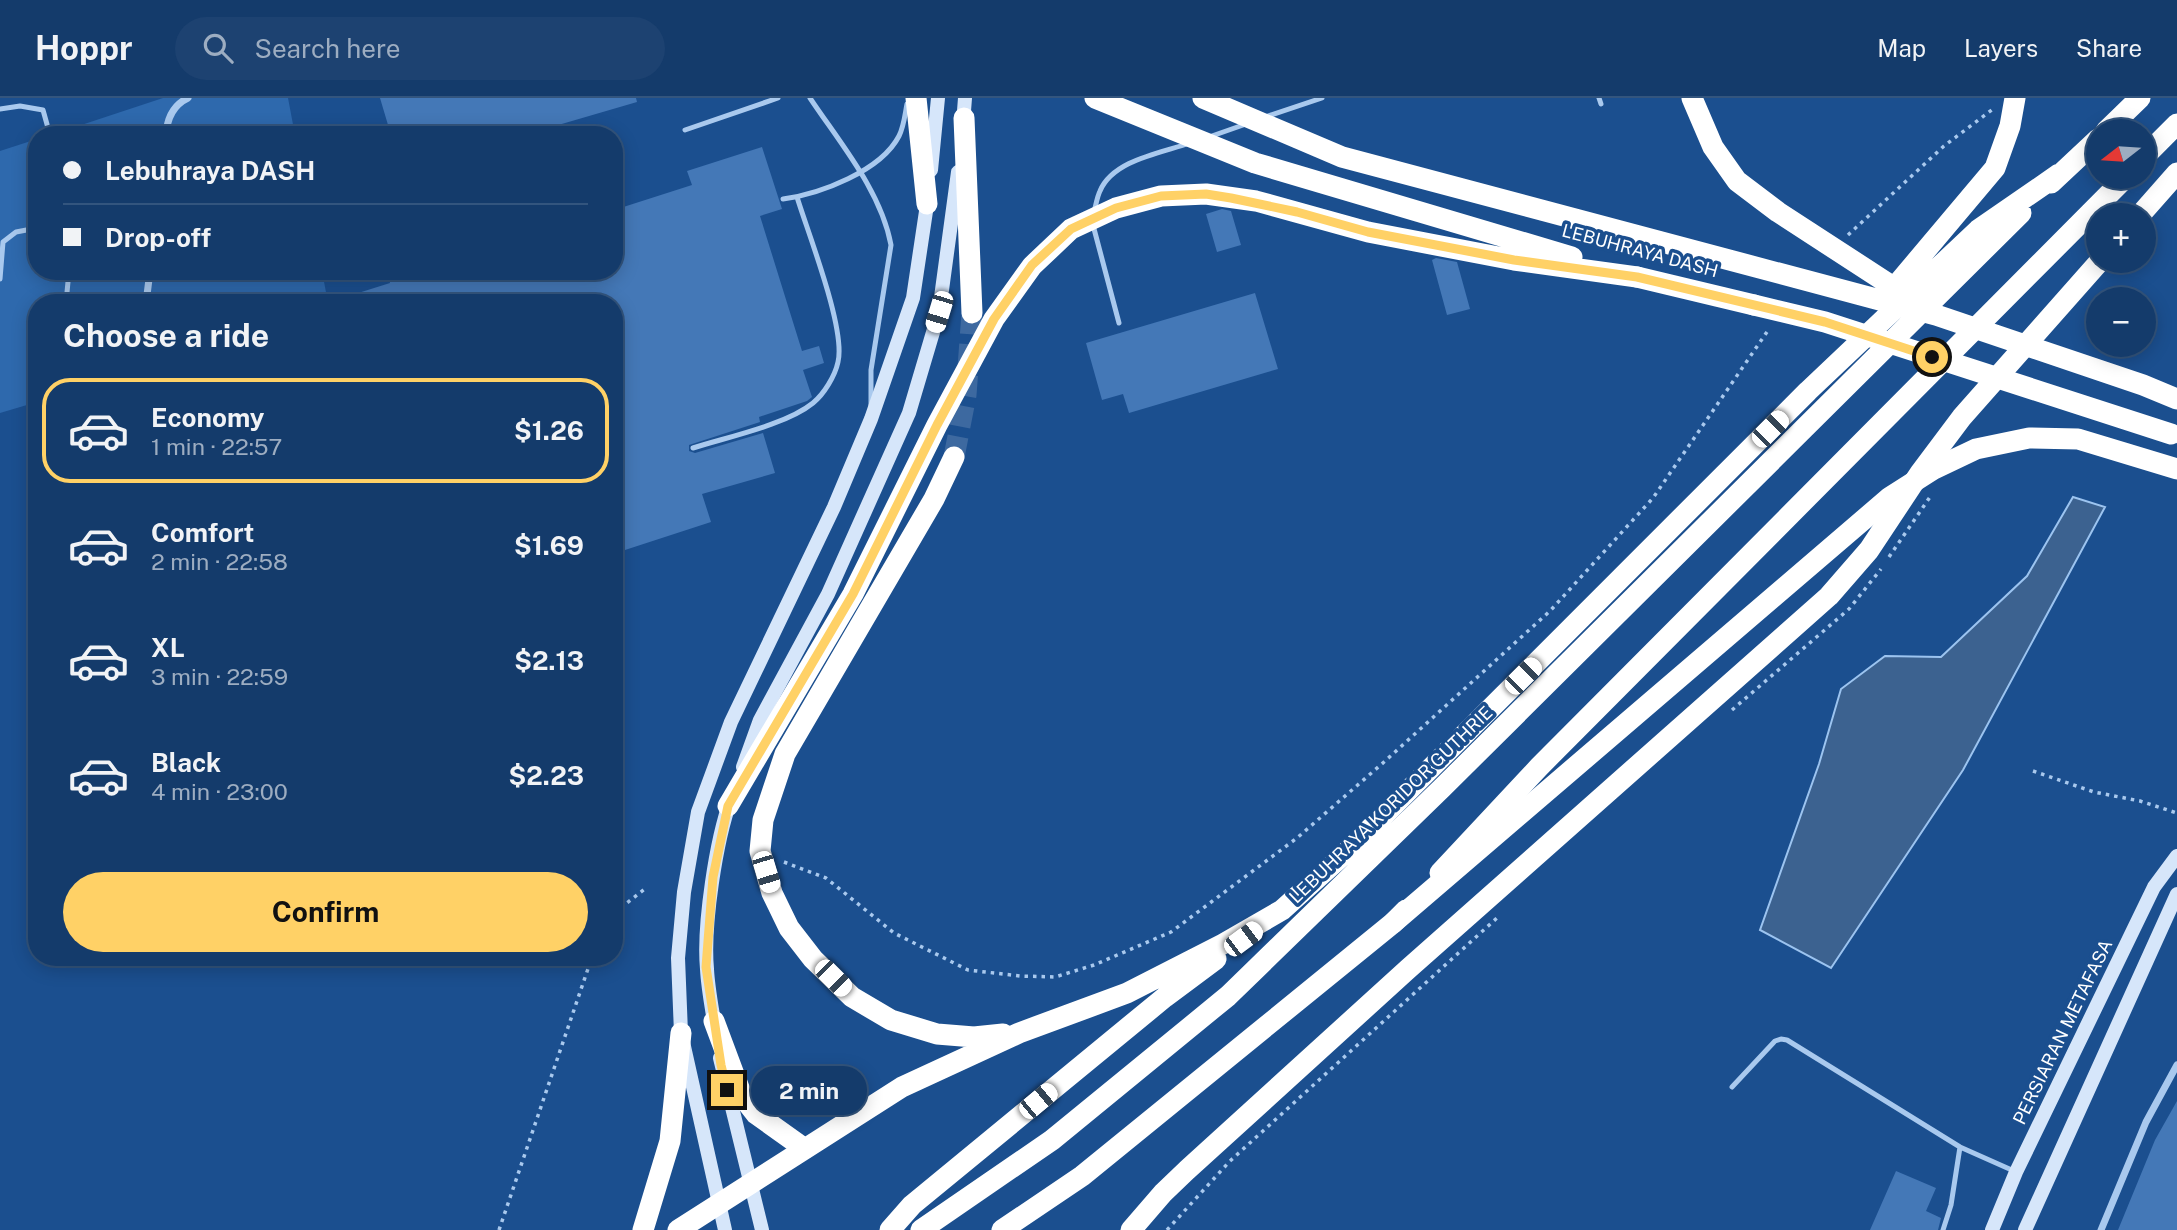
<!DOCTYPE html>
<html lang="en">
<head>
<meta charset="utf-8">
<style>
	:root { --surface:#143b6b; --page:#1d4271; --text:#f1f3f6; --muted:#9dadc1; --line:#33557e; --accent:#ffd166 }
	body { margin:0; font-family:"Public Sans",sans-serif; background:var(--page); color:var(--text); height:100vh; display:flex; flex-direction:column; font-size:26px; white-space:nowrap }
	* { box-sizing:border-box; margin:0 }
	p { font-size:23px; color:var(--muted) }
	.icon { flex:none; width:38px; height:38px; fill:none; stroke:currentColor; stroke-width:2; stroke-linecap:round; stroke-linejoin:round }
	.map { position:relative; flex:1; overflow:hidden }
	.panel { position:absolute; left:28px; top:196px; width:595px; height:672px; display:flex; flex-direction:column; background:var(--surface); border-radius:28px; box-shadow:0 4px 18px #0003,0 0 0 2px var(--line) }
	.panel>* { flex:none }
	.guide { position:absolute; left:28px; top:28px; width:595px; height:154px; border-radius:28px; box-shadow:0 4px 18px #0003,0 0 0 2px var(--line); display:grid; align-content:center; height:154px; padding:0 35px; background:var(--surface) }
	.needle { width:46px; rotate:253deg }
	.tools { position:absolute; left:2086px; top:21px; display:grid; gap:14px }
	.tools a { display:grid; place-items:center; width:70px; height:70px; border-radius:50%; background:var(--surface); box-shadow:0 4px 18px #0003,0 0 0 2px var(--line); font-size:35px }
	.end { position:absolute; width:32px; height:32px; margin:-16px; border:9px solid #ffd166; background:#111; box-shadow:0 0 0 4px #111 }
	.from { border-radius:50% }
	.bubble { position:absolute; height:49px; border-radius:24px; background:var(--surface); box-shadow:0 4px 18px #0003,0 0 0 2px var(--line); font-size:23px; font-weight:700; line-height:49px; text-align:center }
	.car { position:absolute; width:21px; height:42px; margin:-21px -10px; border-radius:9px; box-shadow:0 0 5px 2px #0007; background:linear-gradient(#fff 24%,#345 0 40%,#fff 0 76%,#345 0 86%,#fff 0) }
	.guide b { display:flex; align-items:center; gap:24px; height:66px; font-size:26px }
	.guide b+b { border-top:2px solid var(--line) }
	.guide i { width:18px; height:18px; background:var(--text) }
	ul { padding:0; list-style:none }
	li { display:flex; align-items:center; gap:21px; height:105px; margin:0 14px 10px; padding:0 21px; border:4px solid transparent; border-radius:28px }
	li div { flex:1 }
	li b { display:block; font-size:26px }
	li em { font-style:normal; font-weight:700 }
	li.active { border-color:var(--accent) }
	li>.icon { width:63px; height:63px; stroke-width:1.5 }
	h2 { padding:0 35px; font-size:32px; line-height:84px }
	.primary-button { display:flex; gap:14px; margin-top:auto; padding:14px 35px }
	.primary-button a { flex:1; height:80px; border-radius:42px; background:var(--accent); color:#111; font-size:28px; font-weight:700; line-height:80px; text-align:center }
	header { display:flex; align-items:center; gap:42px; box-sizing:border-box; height:98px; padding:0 35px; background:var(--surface); border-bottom:2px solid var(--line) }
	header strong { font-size:33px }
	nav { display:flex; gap:38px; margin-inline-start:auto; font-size:24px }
	.search { width:490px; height:63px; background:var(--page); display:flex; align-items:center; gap:18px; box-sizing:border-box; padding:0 24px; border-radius:38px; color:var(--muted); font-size:26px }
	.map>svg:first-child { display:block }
</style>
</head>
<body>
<header>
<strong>Hoppr</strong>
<div class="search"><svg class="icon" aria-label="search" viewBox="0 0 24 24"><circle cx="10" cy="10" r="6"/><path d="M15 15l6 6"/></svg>Search here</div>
<nav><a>Map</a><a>Layers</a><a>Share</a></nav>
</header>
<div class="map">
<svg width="2177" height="1132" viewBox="0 0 2177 1132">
	<rect width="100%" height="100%" fill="#1b4f8f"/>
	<path fill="#2e69ad" d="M163,0H288L295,37H51Z
		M37,41V173H322L328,205H37V304L0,315V53Z"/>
	<path fill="#3c6290" stroke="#9cc4f0" stroke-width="2" d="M2073,399L2105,409L1963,672L1831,870L1760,832L1819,666L1841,591L1885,558L1941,559L2027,478Z"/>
	<path fill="#4478b7" d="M380,0H636L637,4L524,37H391Z
		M762,49L782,111L760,118L802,253L819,248L824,265L803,272L812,299L807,303L759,319L760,324L689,347V353L695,355L763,335L775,375L702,396L711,424L625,452L623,448L614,451V434L618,433L614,420V205H337L336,202L390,185L387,173H614V112L692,87L687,73Z
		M1222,111L1231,113L1241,147L1217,154L1206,116Z
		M1436,160L1457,164L1470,211L1447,217L1432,162Z
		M1255,195L1278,271L1129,315L1123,296L1102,302L1086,245Z
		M2177,1003V1132H2118L2155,1042Z
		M1896,1073L1936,1090L1926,1113L1941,1120L1938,1132H1870Z"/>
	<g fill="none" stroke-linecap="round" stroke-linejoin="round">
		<path stroke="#3d69a0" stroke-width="21" stroke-dasharray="21 10" stroke-linecap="butt" d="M954,359L966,297L972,215"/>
		<path stroke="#a9c9ee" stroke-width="3.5" stroke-dasharray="3.5 5" stroke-linecap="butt" d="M1848,137L1944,48L1993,11
			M1889,459L1930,399
			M1732,612L1849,511L1881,471
			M2033,673L2094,694L2140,703L2177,715
			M784,764L826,780L894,835L968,872L1020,878L1055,879L1094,867L1171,834L1297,740L1384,664L1550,513L1653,400L1769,231
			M614,815L646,790
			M499,1132L592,859
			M1167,1132L1230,1063L1498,819"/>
		<path stroke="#a9c9ee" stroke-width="5" d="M810,0C840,45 881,93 891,147L871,272V307
			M1599,0L1601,6
			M0,11L20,8L43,12L50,37
			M1265,19L1322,0
			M685,32L778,0
			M1209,39L1246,26
			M783,101C820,96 881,73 899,38C904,28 905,16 907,6
			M1094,114C1096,107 1097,99 1100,93C1113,62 1161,55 1190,45
			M1093,127L1119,225
			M0,181L3,144L16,134L37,130
			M66,205L69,173
			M693,350C727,339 786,327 813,305C824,296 835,278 838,264C846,231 808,135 797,99
			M1732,989L1775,943L1781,941L1787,942L1960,1049L2014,1073
			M1943,1132L1951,1107L1960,1049"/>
		<path stroke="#a9c9ee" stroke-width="7" d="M166,37C167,21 173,7 188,0
			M146,205L150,173
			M2101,1132L2146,1024L2177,967"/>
		<path stroke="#d6e6fa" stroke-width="14" d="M963,26L965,0
			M931,72L938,0
			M743,669L760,622L828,496L909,315L939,214L958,74
			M715,930C712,910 708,891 707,871C703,828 716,742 731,701
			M720,960L762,1132
			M725,1132L681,935L678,860L684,794L698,714L731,624L834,409L871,321L913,200L928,100
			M1992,1132L2016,1074L2154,789L2177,758
			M2025,1132L2177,796"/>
		<path stroke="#fff" stroke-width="21" d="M916,0L927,106
			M964,20L972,215
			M2106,33L2140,0
			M2144,59L2177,26
			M2051,85L2098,41
			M2140,117L2177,75
			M1637,179L1754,207
			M1883,203L1995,70L2010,28L2015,0
			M954,359L934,401L785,656L763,722L760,753L772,795L789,830L813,861L852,899L891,922L937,936L974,939L1003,936
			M1440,775L1539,669L2126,79
			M714,923L742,998L756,1016L805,1051
			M643,1132L670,1043L681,935
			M678,1132L902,989L1019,935L1127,895L1223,846L1282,812L1352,749L1808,293L1978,132L2059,76
			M890,1132L912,1107L1165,899L1216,861
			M921,1132L1052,1042L1228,898L1442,690L2021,115
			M1002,1132L1082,1078L1393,825L1406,812
			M1131,1132L1163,1095L1187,1072L1408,871L1829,498L1869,452L1920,375L1962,319L2100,163"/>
		<path stroke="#fff" stroke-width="21" d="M1095,0L1255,65L1572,159
			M1203,0L1342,59L1936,217L2143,287L2177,301
			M1692,0L1713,49L1737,83L1778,114L1918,205
			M1754,207L1825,224L2171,336
			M728,708L853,496L937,327L994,221L1032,168L1071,131L1116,110L1161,98L1206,96L1256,103L1368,134L1514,162L1637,179
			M1393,825L1890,399L1934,371L1976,351L2029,340L2078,341L2177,371"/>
	</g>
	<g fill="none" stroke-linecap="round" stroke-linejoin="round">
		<path stroke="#ffd166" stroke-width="9" d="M727,992L721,967L706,869L713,779L728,708L853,496L937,327L994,221L1032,167L1071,131L1116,110L1161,98L1206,96L1231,100L1297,114L1368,134L1514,162L1637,179L1825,224L1932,259"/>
	</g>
	<g text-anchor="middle" stroke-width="7" stroke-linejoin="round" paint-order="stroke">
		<g font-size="18" fill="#fff" stroke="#1b4f8f">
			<text transform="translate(1640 153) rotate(15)" y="6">LEBUHRAYA DASH</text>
			<text transform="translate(1391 707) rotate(-44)" y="6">LEBUHRAYA KORIDOR GUTHRIE</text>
			<text transform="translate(2063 934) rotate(-64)" y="6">PERSIARAN METAFASA</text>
		</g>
	</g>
</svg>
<div class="tools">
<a><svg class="needle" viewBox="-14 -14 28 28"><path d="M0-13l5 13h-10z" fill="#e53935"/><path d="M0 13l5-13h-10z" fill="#9dadc1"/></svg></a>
<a>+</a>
<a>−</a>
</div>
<i class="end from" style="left:1932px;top:259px"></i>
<i class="end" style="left:727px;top:992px"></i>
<div class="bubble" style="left:751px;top:968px;width:116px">2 min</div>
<i class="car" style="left:939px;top:214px;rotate:197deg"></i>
<i class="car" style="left:1770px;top:331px;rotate:45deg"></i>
<i class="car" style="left:1523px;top:578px;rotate:45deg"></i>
<i class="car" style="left:766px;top:774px;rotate:163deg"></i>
<i class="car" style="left:1243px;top:841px;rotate:53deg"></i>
<i class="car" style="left:833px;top:880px;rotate:135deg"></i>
<i class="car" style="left:1038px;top:1003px;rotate:50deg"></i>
<div class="guide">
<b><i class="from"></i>Lebuhraya DASH</b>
<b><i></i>Drop-off</b>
</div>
<section class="panel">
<h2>Choose a ride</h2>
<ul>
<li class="active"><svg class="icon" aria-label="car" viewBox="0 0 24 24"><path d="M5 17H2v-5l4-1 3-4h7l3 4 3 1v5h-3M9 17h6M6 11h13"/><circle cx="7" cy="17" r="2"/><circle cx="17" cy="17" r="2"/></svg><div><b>Economy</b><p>1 min · 22:57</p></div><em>$1.26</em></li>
<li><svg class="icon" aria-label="car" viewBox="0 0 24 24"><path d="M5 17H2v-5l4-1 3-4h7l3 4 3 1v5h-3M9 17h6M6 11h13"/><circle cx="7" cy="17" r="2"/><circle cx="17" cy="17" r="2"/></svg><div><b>Comfort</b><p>2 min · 22:58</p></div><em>$1.69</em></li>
<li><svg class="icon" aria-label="car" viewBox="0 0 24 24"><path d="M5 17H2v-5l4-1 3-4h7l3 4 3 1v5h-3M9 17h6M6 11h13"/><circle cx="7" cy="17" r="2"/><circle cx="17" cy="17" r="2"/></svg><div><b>XL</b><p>3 min · 22:59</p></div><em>$2.13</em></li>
<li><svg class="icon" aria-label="car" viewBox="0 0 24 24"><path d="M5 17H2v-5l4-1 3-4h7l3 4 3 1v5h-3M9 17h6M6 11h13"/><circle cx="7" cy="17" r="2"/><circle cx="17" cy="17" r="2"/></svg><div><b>Black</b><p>4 min · 23:00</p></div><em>$2.23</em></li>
</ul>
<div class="primary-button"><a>Confirm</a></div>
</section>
</div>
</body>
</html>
